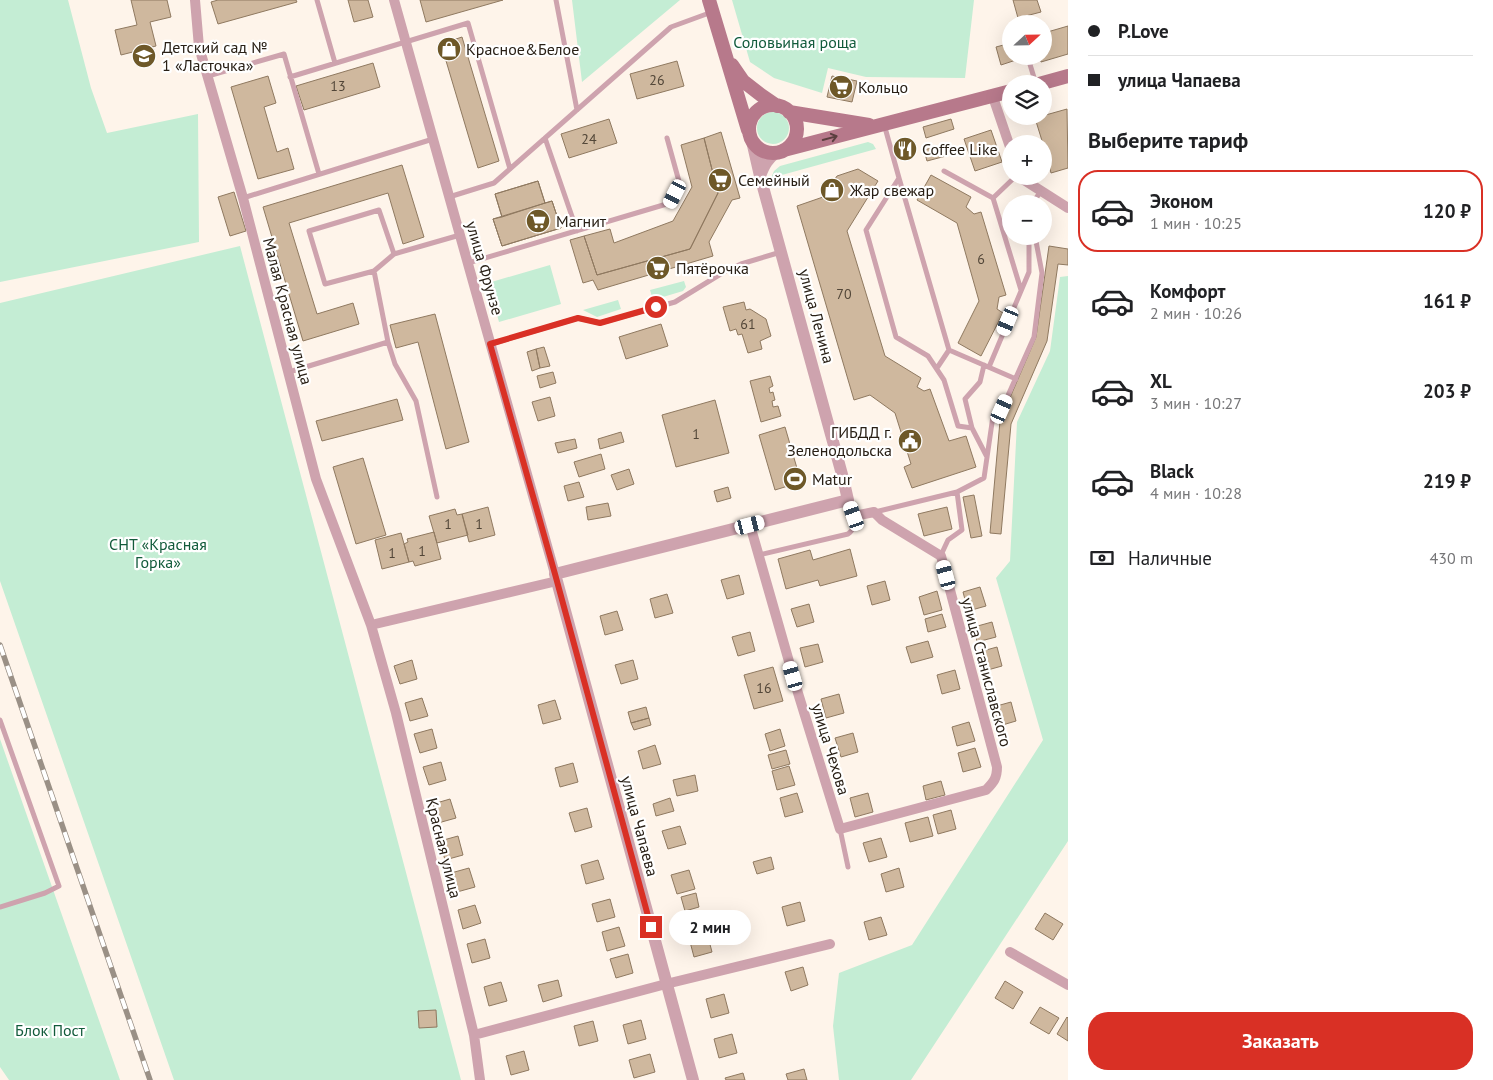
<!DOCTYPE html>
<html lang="ru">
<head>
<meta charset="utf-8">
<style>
	:root { --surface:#fff; --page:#f6f6f6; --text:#202124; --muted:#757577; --line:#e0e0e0; --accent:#d93025 }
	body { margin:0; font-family:"PT Sans",sans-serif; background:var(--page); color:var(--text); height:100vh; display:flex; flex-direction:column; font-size:19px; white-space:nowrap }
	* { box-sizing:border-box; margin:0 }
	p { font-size:16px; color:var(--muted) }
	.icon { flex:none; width:28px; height:28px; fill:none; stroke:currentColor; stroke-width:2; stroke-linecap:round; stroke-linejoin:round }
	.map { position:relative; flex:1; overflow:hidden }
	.side { display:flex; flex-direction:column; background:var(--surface); width:425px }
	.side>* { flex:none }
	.hud { display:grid; align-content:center; height:110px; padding:0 20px; background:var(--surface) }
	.needle { width:32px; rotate:68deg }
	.buttons { position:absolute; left:1002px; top:15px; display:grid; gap:10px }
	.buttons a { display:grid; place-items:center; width:50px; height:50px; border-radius:50%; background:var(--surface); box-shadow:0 5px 20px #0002; font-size:25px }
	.end { position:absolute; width:22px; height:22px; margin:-11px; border:6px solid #d93025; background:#fff; box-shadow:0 0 0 2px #fff }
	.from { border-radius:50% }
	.bubble { position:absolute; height:35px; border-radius:18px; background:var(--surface); box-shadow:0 5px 20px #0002; font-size:16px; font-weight:700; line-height:35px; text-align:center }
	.car { position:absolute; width:15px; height:30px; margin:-15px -8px; border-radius:6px; box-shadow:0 0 4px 1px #0007; background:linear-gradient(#fff 24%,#345 0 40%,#fff 0 76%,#345 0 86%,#fff 0) }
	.hud b { display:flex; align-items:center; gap:18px; height:48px; font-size:19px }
	.hud b+b { border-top:1px solid var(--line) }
	.hud i { width:12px; height:12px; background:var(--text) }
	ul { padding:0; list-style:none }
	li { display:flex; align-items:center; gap:15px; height:82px; margin:0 10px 8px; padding:0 10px; border:2px solid transparent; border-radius:20px }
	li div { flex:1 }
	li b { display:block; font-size:19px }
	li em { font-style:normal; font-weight:700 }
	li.selected { border-color:var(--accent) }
	li>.icon { width:45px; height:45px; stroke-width:1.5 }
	h2 { padding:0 20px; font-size:22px; line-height:60px }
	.pay { display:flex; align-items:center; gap:12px; height:55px; padding:0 20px; font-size:19px }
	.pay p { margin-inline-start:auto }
	.primary-button { display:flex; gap:10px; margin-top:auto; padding:10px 20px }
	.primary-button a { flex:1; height:58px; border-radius:20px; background:var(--accent); color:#fff; font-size:20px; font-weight:700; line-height:58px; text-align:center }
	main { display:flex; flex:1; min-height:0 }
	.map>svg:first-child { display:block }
</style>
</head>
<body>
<main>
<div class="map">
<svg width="1068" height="1080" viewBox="0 0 1068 1080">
	<rect width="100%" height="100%" fill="#fef4ea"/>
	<path fill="#c4edd4" d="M0,0H68L91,88L107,133L198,114L199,242L0,282Z
		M572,0H680L582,82Z
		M732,0H974L965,78L866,77L828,68L822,93L774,78L750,62Z
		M757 128a16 16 0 1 1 32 0a16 16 0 1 1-32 0Z
		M868,142L873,144L876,149L771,178L774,171L780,166Z
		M240,246L461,1080H174L0,581V303Z
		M550,265L561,304L499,322L488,283Z
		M1068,276V841L911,1080H839L833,1026L839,973L912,945L1043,740L996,578L1010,561L1017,422L1050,351L1060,277Z
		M684,281L686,287L683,291L653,300L650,290Z
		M618,300L621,309L597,317L583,310Z
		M0,739L120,1080H9L0,1067Z"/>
	<path fill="#cfb89e" stroke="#8f7960" d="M131,0H167L171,17L150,22L156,46L121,55L115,30L137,25Z
		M218,0H296L297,2L218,24L211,2Z
		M348,0H368L373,17L354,22Z
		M420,0H503L426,22Z
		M1013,0H1037L1041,12L1018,18Z
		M1068,26V54L1041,62L1040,56H1044V33Z
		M462,37L499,161L478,168L441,44Z
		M1011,43V56H1021L1022,58L1001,65L996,47Z
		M677,61L684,86L637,99L630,74Z
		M373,63L380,87L304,110L296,86Z
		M268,76L276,103L264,107L277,152L288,148L294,169L258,179L231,87Z
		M832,76L857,81L852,102L827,97Z
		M1067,109L1068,168L1051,173L1044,144H1043L1035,118Z
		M609,119L617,143L569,158L561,134Z
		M951,119L954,129L926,138L923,127Z
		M991,130L1002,162L975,171L964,139Z
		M721,132L740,198L732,200L709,242L713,256L598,290L593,280L583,283L570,240L584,236L597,275L690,249L718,193L704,138Z
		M704,138L718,193L690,249L597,275L584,236L610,229L614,243L673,221L692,187L681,145Z
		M910,143L912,150L896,155L893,148Z
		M943,145L946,156L927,161L924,150Z
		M402,165L424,237L403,244L388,193L289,223L317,314L353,303L359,324L303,341L263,207Z
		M858,169L878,181L847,231L885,356L921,378L917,387L924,391L930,389L949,441L966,436L976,467L912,488L904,467L911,464L895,413L870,395L854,400L797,206L823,197L837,176Z
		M931,175L971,197L966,207L974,214L981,212L1006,295L999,297L997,309L1003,313L981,356L958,343L979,301L957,223L917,200Z
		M538,181L545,203L502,217L495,194Z
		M538,181L545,203L552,201L561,228L502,246L493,219L502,217L495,194Z
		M234,192L246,231L230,236L218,197Z
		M552,201L561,228L502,246L493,219Z
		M1049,246L1068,249V265L1058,264L1047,341L1011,424L1001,534L990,533L1000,421L1036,337Z
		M744,302L746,310L750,309L766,319L771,336L760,341L762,349L748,353L742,334L738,335L736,329L730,331L723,307Z
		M435,314L469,442L446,449L418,342L396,348L390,325Z
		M661,324L668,346L626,359L619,337Z
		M544,347L550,366L540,368L536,349Z
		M536,349L540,368L532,371L527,352Z
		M553,372L556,383L540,388L537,376Z
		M770,376L773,386L769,388L770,393L773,392L775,400L772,401L773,407L778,406L781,416L761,422L750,381Z
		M550,397L555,416L538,421L532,402Z
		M397,399L403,420L322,441L316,421Z
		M715,400L729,453L676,467L662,415Z
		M785,427L801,482L775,490L759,435Z
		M621,432L624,442L600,449L598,439Z
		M575,439L577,448L558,453L555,443Z
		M601,454L605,469L579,477L574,462Z
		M363,458L386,535L356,544L333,467Z
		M629,469L634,484L617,490L611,475Z
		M579,482L584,497L568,501L564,486Z
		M728,487L731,498L717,502L714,491Z
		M974,495L982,536L971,538L963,497Z
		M608,503L611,516L588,520L586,507Z
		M488,507L495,535L469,542L462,514Z
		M947,507L952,529L924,536L918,514Z
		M455,509L457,515L462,514L468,535L437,543L429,516Z
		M434,532L441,559L415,566L413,561L409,562L404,544L408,542L407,539Z
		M401,533L409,562L382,569L375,540Z
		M850,549L857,576L820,586L818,580L786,589L778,559L810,550L813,560Z
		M739,575L744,594L727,599L721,580Z
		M885,581L890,600L872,605L867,586Z
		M980,587L986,606L968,611L963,592Z
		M937,591L942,610L924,615L919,597Z
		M667,594L673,613L655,618L650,599Z
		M809,604L814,622L797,627L791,609Z
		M617,611L623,630L605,635L600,616Z
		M942,614L946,627L928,632L925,619Z
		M992,622L996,637L977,642L974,627Z
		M750,632L755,651L738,656L732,637Z
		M928,641L933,657L911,663L906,647Z
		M818,644L823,662L805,667L800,648Z
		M997,647L1002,666L984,671L979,652Z
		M412,660L417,679L400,684L394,666Z
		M633,660L638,679L621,684L615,665Z
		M773,667L783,701L754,709L744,675Z
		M955,670L960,689L942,694L937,675Z
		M839,694L844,713L826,718L821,699Z
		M422,698L428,716L410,721L405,703Z
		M555,700L561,719L543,724L538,705Z
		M1011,702L1016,721L999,726L993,707Z
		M646,707L649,718L631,723L628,712Z
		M649,718L651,725L634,730L631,723Z
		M969,722L975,741L957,746L952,727Z
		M432,729L437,748L420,753L414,734Z
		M780,729L785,746L770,751L765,734Z
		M853,733L858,752L841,757L835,738Z
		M655,745L661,764L643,769L638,751Z
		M975,748L981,767L963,772L958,753Z
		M786,750L790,764L772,769L768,755Z
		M441,762L446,780L429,785L423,767Z
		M573,763L578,782L560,787L555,768Z
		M789,766L795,785L777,790L772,771Z
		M695,775L698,791L677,796L673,780Z
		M941,781L945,795L926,800L923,786Z
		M797,793L803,812L785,817L780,798Z
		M868,793L873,812L855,817L850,798Z
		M670,798L674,811L656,816L653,804Z
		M450,799L456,818L438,823L433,804Z
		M587,808L592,827L575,832L569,813Z
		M951,810L956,829L938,834L933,815Z
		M928,817L933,836L910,842L905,823Z
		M680,826L686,844L668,849L662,831Z
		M458,836L463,855L445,860L440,841Z
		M881,838L887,857L869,862L863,843Z
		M771,857L774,869L757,874L753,862Z
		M598,860L604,879L586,884L581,865Z
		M469,868L475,887L457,892L451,873Z
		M899,868L904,887L886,892L881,874Z
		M689,870L695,889L677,894L671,875Z
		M696,893L699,907L685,911L681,897Z
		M610,899L615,917L597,922L592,904Z
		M800,902L805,921L787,926L782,907Z
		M475,905L481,923L463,929L458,910Z
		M1045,913L1063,924L1053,940L1035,929Z
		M881,917L887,935L869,940L864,922Z
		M619,927L625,946L607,951L602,932Z
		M707,933L712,952L694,957L689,938Z
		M485,939L490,958L472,963L467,944Z
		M628,954L633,973L616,978L610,959Z
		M803,967L808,985L791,991L785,972Z
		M558,980L562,996L543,1002L538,985Z
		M1005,981L1023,992L1013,1009L995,998Z
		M501,982L507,1001L489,1006L484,987Z
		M724,994L729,1013L711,1018L706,999Z
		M1040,1007L1059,1018L1049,1034L1030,1023Z
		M436,1010L437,1027L419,1028L418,1011Z
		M1067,1017L1068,1018V1041L1057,1034Z
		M641,1020L646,1039L628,1044L623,1025Z
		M593,1021L598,1041L579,1046L574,1026Z
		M732,1034L737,1053L719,1058L714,1039Z
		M524,1051L529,1070L511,1075L506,1056Z
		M650,1054L655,1072L634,1078L629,1060Z
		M804,1069L807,1080H788L786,1074Z
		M743,1073L745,1080H726L725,1078Z"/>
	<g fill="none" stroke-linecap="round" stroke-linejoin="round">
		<path stroke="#cea3ae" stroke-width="5" d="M317,0L335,63
			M556,0L577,110
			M1028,58L1036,84
			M208,76L284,54L319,174
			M290,77L468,23L510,169
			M884,124L899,178L866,230L896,337L928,356L944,380L958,426L972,428L987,457
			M545,138L577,231
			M944,171L993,198L1021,290
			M899,178L949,350L1016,379
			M449,197L494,183L671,27L712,12
			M243,198L433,139
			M993,198L1016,176
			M1032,204L1041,191
			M394,254L460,235
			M468,263L670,203L680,185L667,138
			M388,342L395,364L416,401L437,497
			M491,344L578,318L600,323L675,302L724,272L741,264L781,252
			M989,367L1029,272V236
			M937,368L949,350
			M289,372L388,342L374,271L325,284L309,231L379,210L394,254L374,271
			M972,428L965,399L980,382L984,365
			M875,512L957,492
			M759,555L848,534C855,529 854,524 854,516
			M941,555L948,540L962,530L957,492L984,478L993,416L1002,409L1034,337L1042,273L1035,236
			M0,720L59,886L45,893L0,907
			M840,829L848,867"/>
		<path stroke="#cea3ae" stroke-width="10" d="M195,0L199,47L243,198L316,479L371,625L396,713L474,1035L480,1080
			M394,0L555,574
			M993,97L1011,150
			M1021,176L1024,180L1068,208
			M750,525L798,693L840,829L986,790C994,782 997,778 997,767L941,556L882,520L874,512L854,516L848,500
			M371,625L557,581
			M1010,952L1068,985
			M474,1035L666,984L830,944"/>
		<path stroke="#cea3ae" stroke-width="12" d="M760,176C764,165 768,158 777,152
			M693,1080L555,574L848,500L843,478L760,176L752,141"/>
		<path stroke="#b7798b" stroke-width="14" d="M709,0L748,130
			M732,65L743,81L761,95L777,106
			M1039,84L1068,76
			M749 129a24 24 0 1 1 48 0a24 24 0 1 1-48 0Z
			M789,112L869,125
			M784,150L1011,91"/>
		<g stroke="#9a9086" stroke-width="5.5">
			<path id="rail" d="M0,645L150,1080"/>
		</g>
		<use href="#rail" stroke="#fff" stroke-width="4" stroke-dasharray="11" stroke-linecap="butt"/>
	</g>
	<defs><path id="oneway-shaft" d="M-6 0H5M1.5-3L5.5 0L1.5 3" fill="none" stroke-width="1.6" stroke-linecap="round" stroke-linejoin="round" transform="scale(1.25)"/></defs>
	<use stroke="#5b3f3f" href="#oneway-shaft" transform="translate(830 138) rotate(-15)"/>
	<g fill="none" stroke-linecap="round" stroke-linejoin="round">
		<path stroke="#d93025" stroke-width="6" d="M651,927L555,574L490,344L578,318L600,323L656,307"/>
	</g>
	<defs>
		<g id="shop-disc" transform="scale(1.25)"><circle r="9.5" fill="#6e5828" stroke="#fff"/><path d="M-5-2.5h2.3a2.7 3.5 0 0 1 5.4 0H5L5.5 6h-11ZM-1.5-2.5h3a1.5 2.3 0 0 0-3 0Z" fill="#fff"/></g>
		<g id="school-disc" transform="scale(1.25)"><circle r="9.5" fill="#6e5828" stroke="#fff"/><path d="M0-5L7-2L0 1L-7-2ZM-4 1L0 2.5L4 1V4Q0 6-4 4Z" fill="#fff"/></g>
		<g id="supermarket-disc" transform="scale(1.25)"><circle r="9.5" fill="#6e5828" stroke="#fff"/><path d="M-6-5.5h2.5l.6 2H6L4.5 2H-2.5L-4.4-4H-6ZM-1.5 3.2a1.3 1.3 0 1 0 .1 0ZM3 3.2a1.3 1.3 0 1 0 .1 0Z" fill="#fff"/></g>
		<g id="restaurant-disc" transform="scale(1.25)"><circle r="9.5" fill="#6e5828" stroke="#fff"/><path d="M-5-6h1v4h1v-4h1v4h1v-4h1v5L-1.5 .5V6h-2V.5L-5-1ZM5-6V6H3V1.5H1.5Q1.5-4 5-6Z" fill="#fff"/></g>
		<g id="civic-disc" transform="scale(1.25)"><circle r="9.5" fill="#6e5828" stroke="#fff"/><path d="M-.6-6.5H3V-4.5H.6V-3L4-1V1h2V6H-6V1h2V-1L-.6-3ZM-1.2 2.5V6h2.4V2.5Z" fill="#fff"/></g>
		<g id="stadium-disc" transform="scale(1.25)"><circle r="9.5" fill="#6e5828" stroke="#fff"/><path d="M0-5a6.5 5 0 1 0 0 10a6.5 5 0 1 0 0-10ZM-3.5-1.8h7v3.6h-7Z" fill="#fff"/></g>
	</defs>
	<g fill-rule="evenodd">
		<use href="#shop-disc" x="449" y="49"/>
		<use href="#school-disc" x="144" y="56"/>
		<use href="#supermarket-disc" x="841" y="87"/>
		<use href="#restaurant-disc" x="905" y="149"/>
		<use href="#supermarket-disc" x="720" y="180"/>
		<use href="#shop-disc" x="832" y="190"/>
		<use href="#supermarket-disc" x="538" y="221"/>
		<use href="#supermarket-disc" x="658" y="268"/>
		<use href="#civic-disc" x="910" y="441"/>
		<use href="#stadium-disc" x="795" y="479"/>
	</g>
	<g text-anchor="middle" stroke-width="4.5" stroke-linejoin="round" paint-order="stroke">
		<g font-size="14" fill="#524638">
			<text x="657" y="85">26</text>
			<text x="338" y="91">13</text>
			<text x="589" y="144">24</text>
			<text x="981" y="264">6</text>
			<text x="844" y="299">70</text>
			<text x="748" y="329">61</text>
			<text x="696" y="439">1</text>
			<text x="448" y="529">1</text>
			<text x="479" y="529">1</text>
			<text x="422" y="556">1</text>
			<text x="392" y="558">1</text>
			<text x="764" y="693">16</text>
		</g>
		<g font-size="16" fill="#125b3b" stroke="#fff">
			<text x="795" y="48">Соловьиная роща</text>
			<text x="158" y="550">СНТ «Красная<tspan x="158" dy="18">Горка»</tspan></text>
			<text x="50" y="1036">Блок Пост</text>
		</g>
		<g font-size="16" fill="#292016" stroke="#fff" text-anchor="start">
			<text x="162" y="53">Детский сад №<tspan x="162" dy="18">1 «Ласточка»</tspan></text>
			<text x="466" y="55">Красное&amp;Белое</text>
			<text x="858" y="93">Кольцо</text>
			<text x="922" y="155">Coffee Like</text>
			<text x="738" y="186">Семейный</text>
			<text x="850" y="196">Жар свежар</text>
			<text x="556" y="227">Магнит</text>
			<text x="676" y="274">Пятёрочка</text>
			<text x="892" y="438" text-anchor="end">ГИБДД г.<tspan x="892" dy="18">Зеленодольска</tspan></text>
			<text x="812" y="485">Matur</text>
		</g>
		<g font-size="16" fill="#292016" stroke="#fff">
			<text transform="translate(485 268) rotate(74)" y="6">улица Фрунзе</text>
			<text transform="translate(288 311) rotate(75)" y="6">Малая Красная улица</text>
			<text transform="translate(817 316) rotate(75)" y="6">улица Ленина</text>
			<text transform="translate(987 672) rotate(75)" y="6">улица Станиславского</text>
			<text transform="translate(831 749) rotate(73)" y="6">улица Чехова</text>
			<text transform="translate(640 826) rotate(75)" y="6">улица Чапаева</text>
			<text transform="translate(444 848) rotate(76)" y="6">Красная улица</text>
		</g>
	</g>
</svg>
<div class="buttons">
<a><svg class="needle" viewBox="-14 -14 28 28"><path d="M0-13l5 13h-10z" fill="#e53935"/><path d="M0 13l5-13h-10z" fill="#757577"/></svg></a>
<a><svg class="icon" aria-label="layers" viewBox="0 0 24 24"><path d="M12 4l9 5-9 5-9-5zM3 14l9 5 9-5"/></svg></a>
<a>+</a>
<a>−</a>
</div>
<i class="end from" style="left:656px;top:307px"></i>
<i class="end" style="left:651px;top:927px"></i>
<div class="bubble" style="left:669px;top:910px;width:82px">2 мин</div>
<i class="car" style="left:675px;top:194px;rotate:207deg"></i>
<i class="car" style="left:1008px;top:321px;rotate:203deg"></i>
<i class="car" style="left:1002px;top:409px;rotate:24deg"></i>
<i class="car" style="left:854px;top:516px;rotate:341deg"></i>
<i class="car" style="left:750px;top:525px;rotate:76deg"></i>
<i class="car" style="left:946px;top:575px;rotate:345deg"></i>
<i class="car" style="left:793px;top:676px;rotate:344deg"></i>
</div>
<section class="side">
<div class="hud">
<b><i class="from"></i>P.Love</b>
<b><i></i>улица Чапаева</b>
</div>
<h2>Выберите тариф</h2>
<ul>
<li class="selected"><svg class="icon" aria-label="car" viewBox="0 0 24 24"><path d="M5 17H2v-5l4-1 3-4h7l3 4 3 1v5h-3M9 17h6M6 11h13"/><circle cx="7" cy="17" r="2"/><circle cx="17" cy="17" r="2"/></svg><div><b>Эконом</b><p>1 мин · 10:25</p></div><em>120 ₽</em></li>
<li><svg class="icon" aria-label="car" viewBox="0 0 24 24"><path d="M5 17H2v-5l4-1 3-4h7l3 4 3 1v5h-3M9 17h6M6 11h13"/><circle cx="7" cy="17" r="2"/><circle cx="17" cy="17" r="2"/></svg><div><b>Комфорт</b><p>2 мин · 10:26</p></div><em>161 ₽</em></li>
<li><svg class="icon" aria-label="car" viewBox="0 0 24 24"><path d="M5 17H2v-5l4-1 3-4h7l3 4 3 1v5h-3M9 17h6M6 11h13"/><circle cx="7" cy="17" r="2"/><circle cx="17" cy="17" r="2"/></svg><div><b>XL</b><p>3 мин · 10:27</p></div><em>203 ₽</em></li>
<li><svg class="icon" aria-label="car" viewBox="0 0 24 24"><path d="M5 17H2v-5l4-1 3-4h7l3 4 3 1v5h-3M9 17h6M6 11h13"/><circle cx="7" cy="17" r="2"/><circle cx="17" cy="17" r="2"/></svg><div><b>Black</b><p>4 мин · 10:28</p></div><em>219 ₽</em></li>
</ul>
<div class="pay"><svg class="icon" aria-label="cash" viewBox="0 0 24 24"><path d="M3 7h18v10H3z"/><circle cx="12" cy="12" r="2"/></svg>Наличные<p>430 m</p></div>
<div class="primary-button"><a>Заказать</a></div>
</section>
</main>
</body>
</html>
